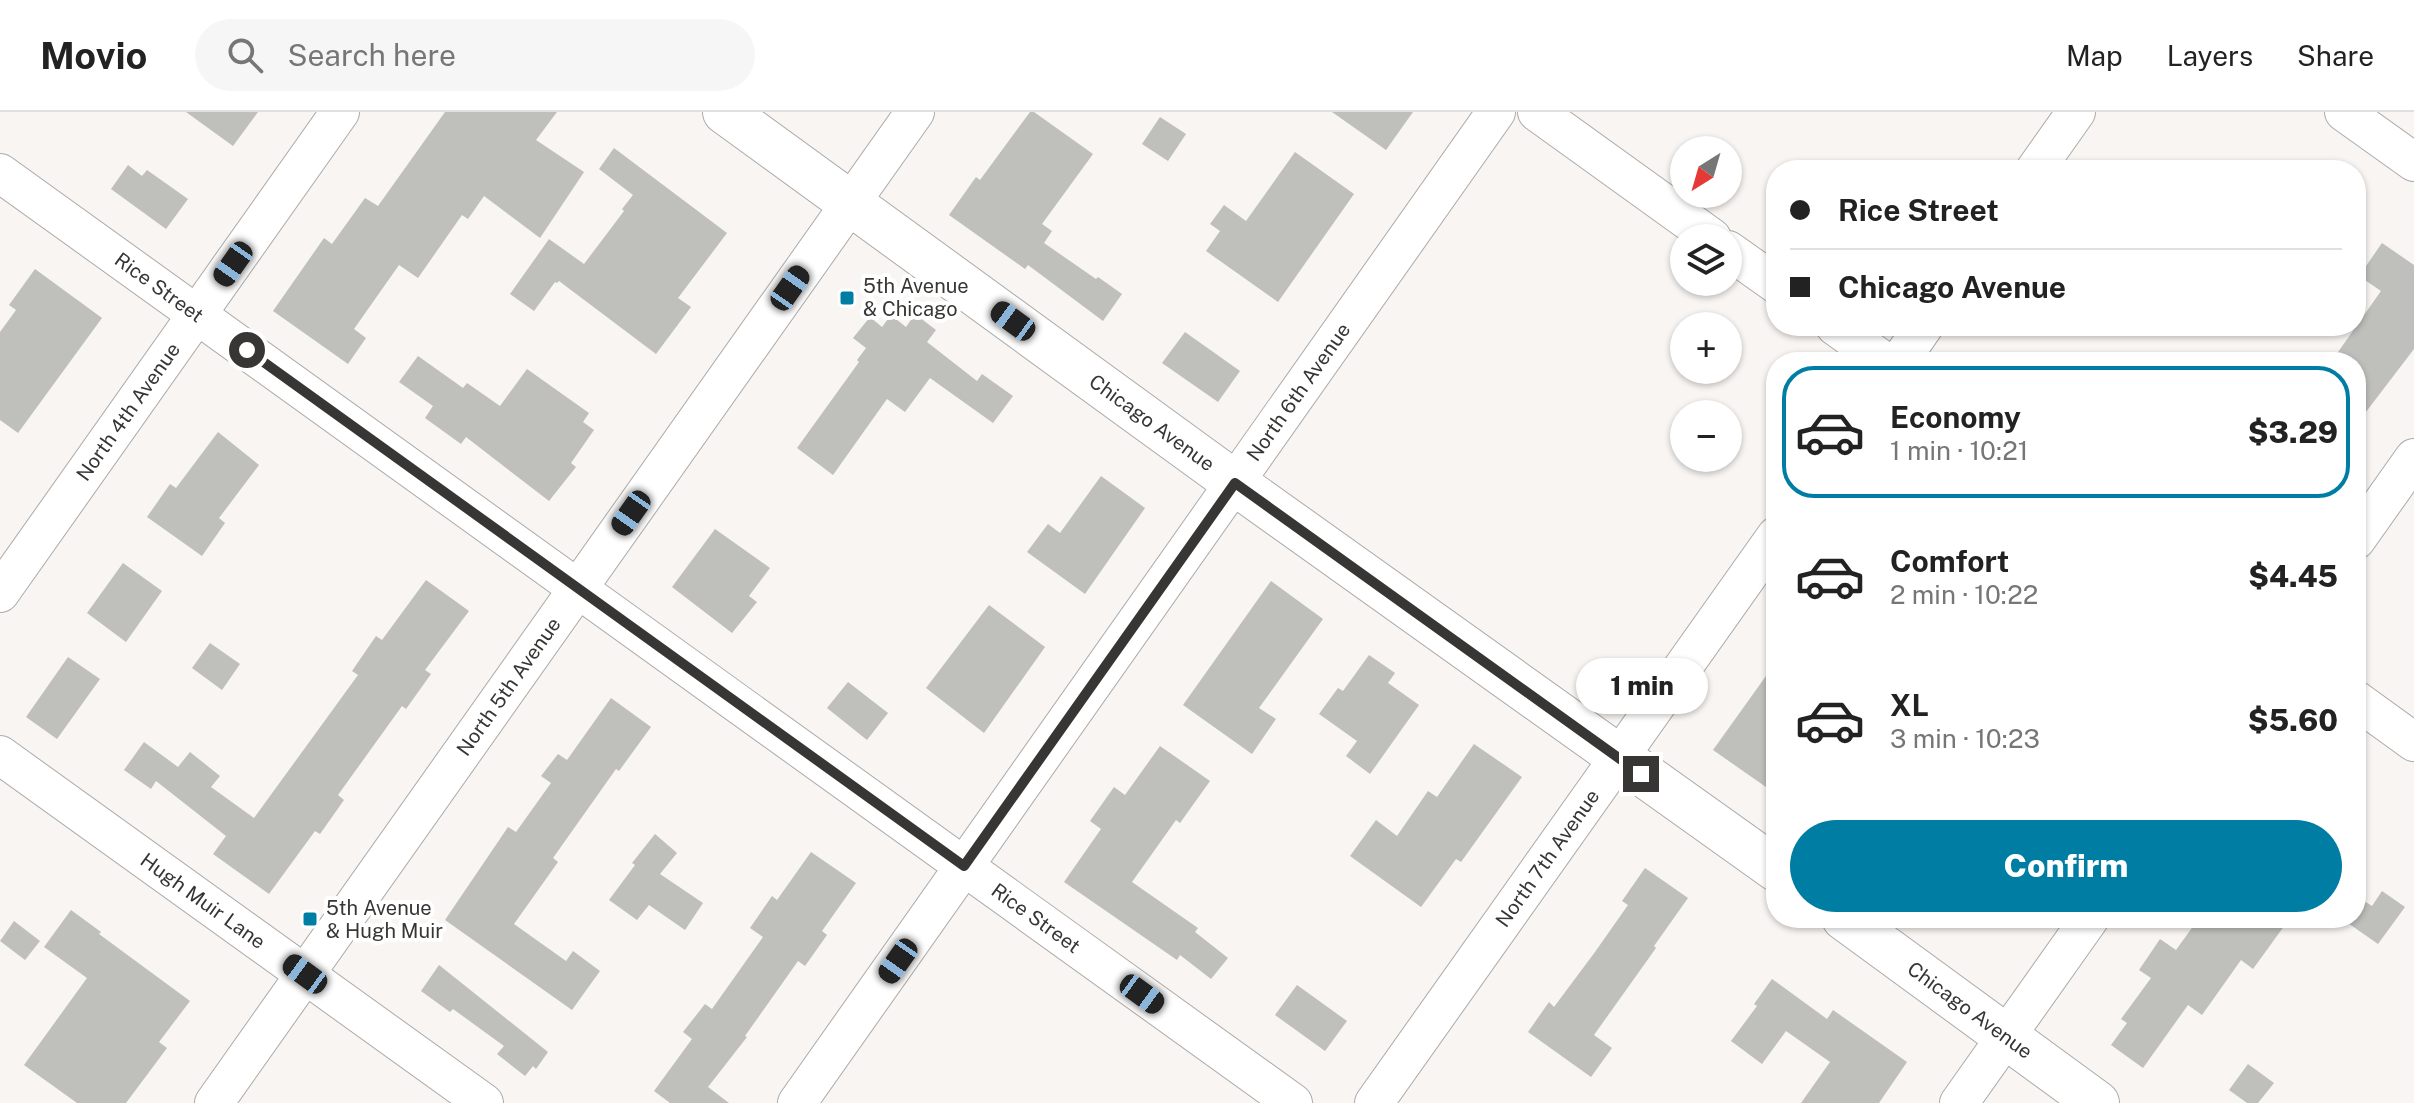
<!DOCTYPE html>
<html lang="en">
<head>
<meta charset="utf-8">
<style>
	:root { --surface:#fff; --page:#f6f6f6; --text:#222; --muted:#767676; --line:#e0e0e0; --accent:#007da3 }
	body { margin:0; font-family:"Public Sans",sans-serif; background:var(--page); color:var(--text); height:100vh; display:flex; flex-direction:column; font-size:30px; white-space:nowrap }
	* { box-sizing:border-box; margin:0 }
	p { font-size:26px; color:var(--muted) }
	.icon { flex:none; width:44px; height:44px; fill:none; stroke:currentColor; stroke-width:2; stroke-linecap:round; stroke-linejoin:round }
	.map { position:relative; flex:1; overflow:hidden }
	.details { position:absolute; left:1766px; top:240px; width:600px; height:576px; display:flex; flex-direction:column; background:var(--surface); border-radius:32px; box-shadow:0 2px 6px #0004 }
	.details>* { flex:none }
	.top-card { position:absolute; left:1766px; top:48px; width:600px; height:176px; border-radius:32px; box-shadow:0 2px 6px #0004; display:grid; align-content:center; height:176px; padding:0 24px; background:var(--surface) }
	.needle { width:52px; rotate:217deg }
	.buttons { position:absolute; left:1670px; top:24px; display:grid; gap:16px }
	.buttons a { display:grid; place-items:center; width:72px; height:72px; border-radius:50%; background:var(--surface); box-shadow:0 2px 6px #0004; font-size:40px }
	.end { position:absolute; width:36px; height:36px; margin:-18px; border:10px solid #373634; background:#fff; box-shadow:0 0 0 4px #fff }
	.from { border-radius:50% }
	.bubble { position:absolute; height:56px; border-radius:28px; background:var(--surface); box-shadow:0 2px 6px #0004; font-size:26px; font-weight:800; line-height:56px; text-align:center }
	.car { position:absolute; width:24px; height:48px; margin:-24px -12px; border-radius:10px; box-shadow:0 0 6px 2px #0007; background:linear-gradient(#222 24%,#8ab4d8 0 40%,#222 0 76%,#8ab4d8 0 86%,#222 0) }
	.top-card b { display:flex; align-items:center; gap:28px; height:76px; font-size:30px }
	.top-card b+b { border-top:2px solid var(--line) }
	.top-card i { width:20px; height:20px; background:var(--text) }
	ul { padding:14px 0 0; list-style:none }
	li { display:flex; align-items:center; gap:24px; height:132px; margin:0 16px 12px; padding:0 8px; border:4px solid transparent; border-radius:32px }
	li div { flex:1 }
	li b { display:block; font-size:30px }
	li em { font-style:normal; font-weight:800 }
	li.selected { border-color:var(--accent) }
	li>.icon { width:72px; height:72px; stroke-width:1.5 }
	.button { display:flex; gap:16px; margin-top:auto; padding:16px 24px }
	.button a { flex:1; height:92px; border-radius:48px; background:var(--accent); color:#fff; font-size:32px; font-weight:800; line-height:92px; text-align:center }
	header { display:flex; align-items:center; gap:48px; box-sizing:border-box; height:112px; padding:0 40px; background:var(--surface); border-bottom:2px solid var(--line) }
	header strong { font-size:38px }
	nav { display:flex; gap:44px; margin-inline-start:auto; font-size:28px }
	.search { width:560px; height:72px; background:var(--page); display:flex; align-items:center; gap:20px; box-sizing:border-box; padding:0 28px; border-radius:44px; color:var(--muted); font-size:30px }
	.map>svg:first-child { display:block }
</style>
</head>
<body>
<header>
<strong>Movio</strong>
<div class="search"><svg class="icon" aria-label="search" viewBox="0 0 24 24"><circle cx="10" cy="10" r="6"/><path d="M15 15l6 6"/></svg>Search here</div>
<nav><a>Map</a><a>Layers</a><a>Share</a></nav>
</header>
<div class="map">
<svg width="2414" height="991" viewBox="0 0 2414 991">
	<rect width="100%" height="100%" fill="#f8f5f2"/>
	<path fill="#bfbfbb" d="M186,0H258L233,34Z
		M445,0H557L536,28L584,60L540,126L484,84L468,107L462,103L418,166L399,153L354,217L366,226L348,252L273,199L324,126L332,132L365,86L378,94Z
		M1030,0H1034L1093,42L1042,112L1052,119L1044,131L1096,167L1098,165L1122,182L1103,209L1028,153L1025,157L949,103L976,65L980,68Z
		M1332,0H1413L1386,38Z
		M1160,5L1186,22L1168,49L1142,32Z
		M614,36L727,121L678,186L691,195L656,242L559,169L557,171L555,170L534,199L510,182L549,127L584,152L624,99L622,97L633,83L599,57Z
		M1295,40L1354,82L1278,190L1206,139L1220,119L1210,112L1224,93L1246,109Z
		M128,53L142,64L147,58L188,87L166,117L111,77Z
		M2382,131L2414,153V237L2356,313V250H2331L2381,179L2359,164Z
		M35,157L102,206L18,321L0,308V220L16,198L9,193Z
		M915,202L936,218L927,230L977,269L982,262L1013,284L993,311L930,266L905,300L887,287L833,363L797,336L859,250L857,248L866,236L853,226L870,205L882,215L891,203L906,215Z
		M1185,220L1240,259L1218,290L1162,251Z
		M418,244L463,276L467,271L500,294L527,257L589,301L583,310L594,318L571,351L576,355L549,389L466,325L461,332L425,306L433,294L399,270Z
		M218,320L259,353L219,406L225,411L202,444L147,405L170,372L176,376Z
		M1101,364L1145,396L1085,482L1027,440L1048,412L1060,421Z
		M715,417L770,456L749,484L757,490L732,521L672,475Z
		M123,451L162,479L126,530L87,501Z
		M426,468L469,499L425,558L431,562L406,597L402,594L338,683L344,688L320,722L315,719L269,782L213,742L226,724L156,669L151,677L124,658L144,630L178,655L190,640L220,664L211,675L254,706L358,563L352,559L376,524L382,528Z
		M1271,469L1323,507L1259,596L1276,607L1252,642L1183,593Z
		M989,493L1045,535L984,621L926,576Z
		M210,531L240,552L222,578L192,556Z
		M1369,543L1395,561L1388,571L1419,593L1370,662L1346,644L1357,629L1319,602L1338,576L1343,579Z
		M68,545L100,567L57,627L26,605Z
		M1776,550V682L1713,638Z
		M848,570L888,601L867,628L827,596Z
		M611,586L651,615L619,659L616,657L553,746L558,750L514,812L566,849L573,839L600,859L572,898L445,808L508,715L516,720L551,671L541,664L558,642L567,648Z
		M1474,632L1522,665L1461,750L1456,747L1421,795L1350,744L1376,708L1397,724L1428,679L1437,685Z
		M1160,634L1210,669L1180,711L1176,708L1132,770L1198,816L1195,820L1228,846L1211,867L1180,843L1177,848L1064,770L1101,717L1090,709L1114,675L1125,683Z
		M655,722L677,741L660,762L703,791L685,818L649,793L637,808L609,788L635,753L632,751Z
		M811,740L856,771L822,819L827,823L805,854L798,849L745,924L747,925L708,975L729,991H670L654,979L692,927L683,920L705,892L712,897L763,825L750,816L772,784L777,788Z
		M1645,756L1688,786L1654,834L1656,836L1594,923L1612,936L1591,965L1528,920L1549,890L1554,895L1595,840L1628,793L1622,789Z
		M2382,779L2405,795L2378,832L2345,809L2347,806H2356V794L2361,787L2372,794Z
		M71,798L101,820L99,822L190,889L159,930L167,936L126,991H77L24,953L87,866L44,835Z
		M2199,806H2290L2253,857L2241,848L2202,903L2188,893L2143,956L2111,933L2127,911L2121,907L2151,866L2139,858L2160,827L2176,838Z
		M14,809L40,829L25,848L0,829Z
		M439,853L548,940L536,957L533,954L525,964L497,942L504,934L453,897L450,900L421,879Z
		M1772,867L1827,907L1833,898L1907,950L1879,991H1801L1830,950L1786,919L1762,952L1731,929L1757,894L1754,892Z
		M1297,873L1347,909L1325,939L1275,903Z
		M2248,952L2274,971L2258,991H2247L2229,978Z"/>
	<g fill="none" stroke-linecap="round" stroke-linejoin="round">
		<g stroke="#adaaa7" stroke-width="40">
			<g id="minor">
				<path d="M1537,0L1712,126"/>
				<path d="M2344,0L2414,50"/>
				<path d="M2035,58L2076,0"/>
				<path id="s1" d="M0,61L1293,991"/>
				<path d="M1728,138L1776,172"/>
				<path d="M1835,214L1885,250"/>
				<path d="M1899,250L1924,214"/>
				<path d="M2356,428L2414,346"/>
				<path id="s2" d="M0,481L340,0"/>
				<path d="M2356,588L2414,630"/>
				<path id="s3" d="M0,643L484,991"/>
				<path id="s4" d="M214,991L915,0"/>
				<path id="s5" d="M797,991L1496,0"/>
				<path id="s6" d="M1374,991L1776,424"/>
				<path d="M1959,991L2090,806"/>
			</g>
		</g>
		<g stroke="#adaaa7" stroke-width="46">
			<g id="major">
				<path id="s7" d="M725,0L1235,371L1776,757"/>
				<path id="s8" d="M1844,806L2097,991"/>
			</g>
		</g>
		<use href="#minor" stroke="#fff" stroke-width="38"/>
		<use href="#major" stroke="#fff" stroke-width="44"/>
	</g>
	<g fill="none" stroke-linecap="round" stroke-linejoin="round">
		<path stroke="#373634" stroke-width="10" d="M247,238L964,754L1235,371L1641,662"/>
	</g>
	<g fill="#007da3" stroke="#fff" stroke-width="3">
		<rect x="839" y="178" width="16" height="16" rx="4"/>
		<rect x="302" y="799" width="16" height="16" rx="4"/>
	</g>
	<g text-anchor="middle" stroke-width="8" stroke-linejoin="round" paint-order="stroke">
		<g font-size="20" fill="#373634" stroke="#fff" text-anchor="start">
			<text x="863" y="181">5th Avenue<tspan x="863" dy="23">&amp; Chicago</tspan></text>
			<text x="326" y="803">5th Avenue<tspan x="326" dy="23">&amp; Hugh Muir</tspan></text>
		</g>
		<g font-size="20" fill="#373634" stroke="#fff">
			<text dy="7" stroke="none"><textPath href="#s1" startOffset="196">Rice Street</textPath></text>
			<text dy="7" stroke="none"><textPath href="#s5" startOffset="870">North 6th Avenue</textPath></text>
			<text dy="7" stroke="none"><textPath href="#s2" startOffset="222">North 4th Avenue</textPath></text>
			<text dy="7" stroke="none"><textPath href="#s7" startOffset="528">Chicago Avenue</textPath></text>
			<text dy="7" stroke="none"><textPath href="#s4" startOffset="510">North 5th Avenue</textPath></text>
			<text dy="7" stroke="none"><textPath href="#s6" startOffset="300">North 7th Avenue</textPath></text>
			<text dy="7" stroke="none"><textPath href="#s3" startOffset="250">Hugh Muir Lane</textPath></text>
			<text dy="7" stroke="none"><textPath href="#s1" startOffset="1276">Rice Street</textPath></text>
			<text dy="7" stroke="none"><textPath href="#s8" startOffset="156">Chicago Avenue</textPath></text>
		</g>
	</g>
</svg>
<div class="buttons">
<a><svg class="needle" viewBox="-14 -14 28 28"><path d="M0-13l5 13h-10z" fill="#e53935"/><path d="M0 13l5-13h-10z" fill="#767676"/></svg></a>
<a><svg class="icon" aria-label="layers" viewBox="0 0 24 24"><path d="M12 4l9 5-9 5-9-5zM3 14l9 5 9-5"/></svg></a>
<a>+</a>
<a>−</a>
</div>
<i class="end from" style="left:247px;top:238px"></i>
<i class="end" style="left:1641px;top:662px"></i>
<div class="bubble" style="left:1576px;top:546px;width:132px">1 min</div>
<i class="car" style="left:233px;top:152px;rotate:215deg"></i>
<i class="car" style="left:790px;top:176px;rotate:35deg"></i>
<i class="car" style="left:1013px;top:209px;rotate:306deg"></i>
<i class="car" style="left:631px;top:401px;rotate:215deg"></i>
<i class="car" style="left:898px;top:849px;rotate:215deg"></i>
<i class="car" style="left:305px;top:862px;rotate:306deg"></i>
<i class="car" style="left:1142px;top:882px;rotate:126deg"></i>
<div class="top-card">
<b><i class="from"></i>Rice Street</b>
<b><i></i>Chicago Avenue</b>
</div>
<section class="details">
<ul>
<li class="selected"><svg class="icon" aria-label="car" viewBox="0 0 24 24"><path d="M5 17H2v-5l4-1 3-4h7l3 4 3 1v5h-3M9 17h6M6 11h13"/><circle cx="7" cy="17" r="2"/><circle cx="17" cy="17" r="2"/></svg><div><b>Economy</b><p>1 min · 10:21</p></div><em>$3.29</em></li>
<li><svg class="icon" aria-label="car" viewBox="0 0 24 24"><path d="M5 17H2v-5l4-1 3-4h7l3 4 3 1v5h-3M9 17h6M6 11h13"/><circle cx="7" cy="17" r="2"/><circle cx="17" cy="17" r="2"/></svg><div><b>Comfort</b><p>2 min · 10:22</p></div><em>$4.45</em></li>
<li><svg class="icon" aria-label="car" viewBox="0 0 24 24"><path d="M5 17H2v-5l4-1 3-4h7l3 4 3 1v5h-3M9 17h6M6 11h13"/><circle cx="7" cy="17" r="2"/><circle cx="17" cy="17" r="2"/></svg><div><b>XL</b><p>3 min · 10:23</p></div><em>$5.60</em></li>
</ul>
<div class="button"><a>Confirm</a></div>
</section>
</div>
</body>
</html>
